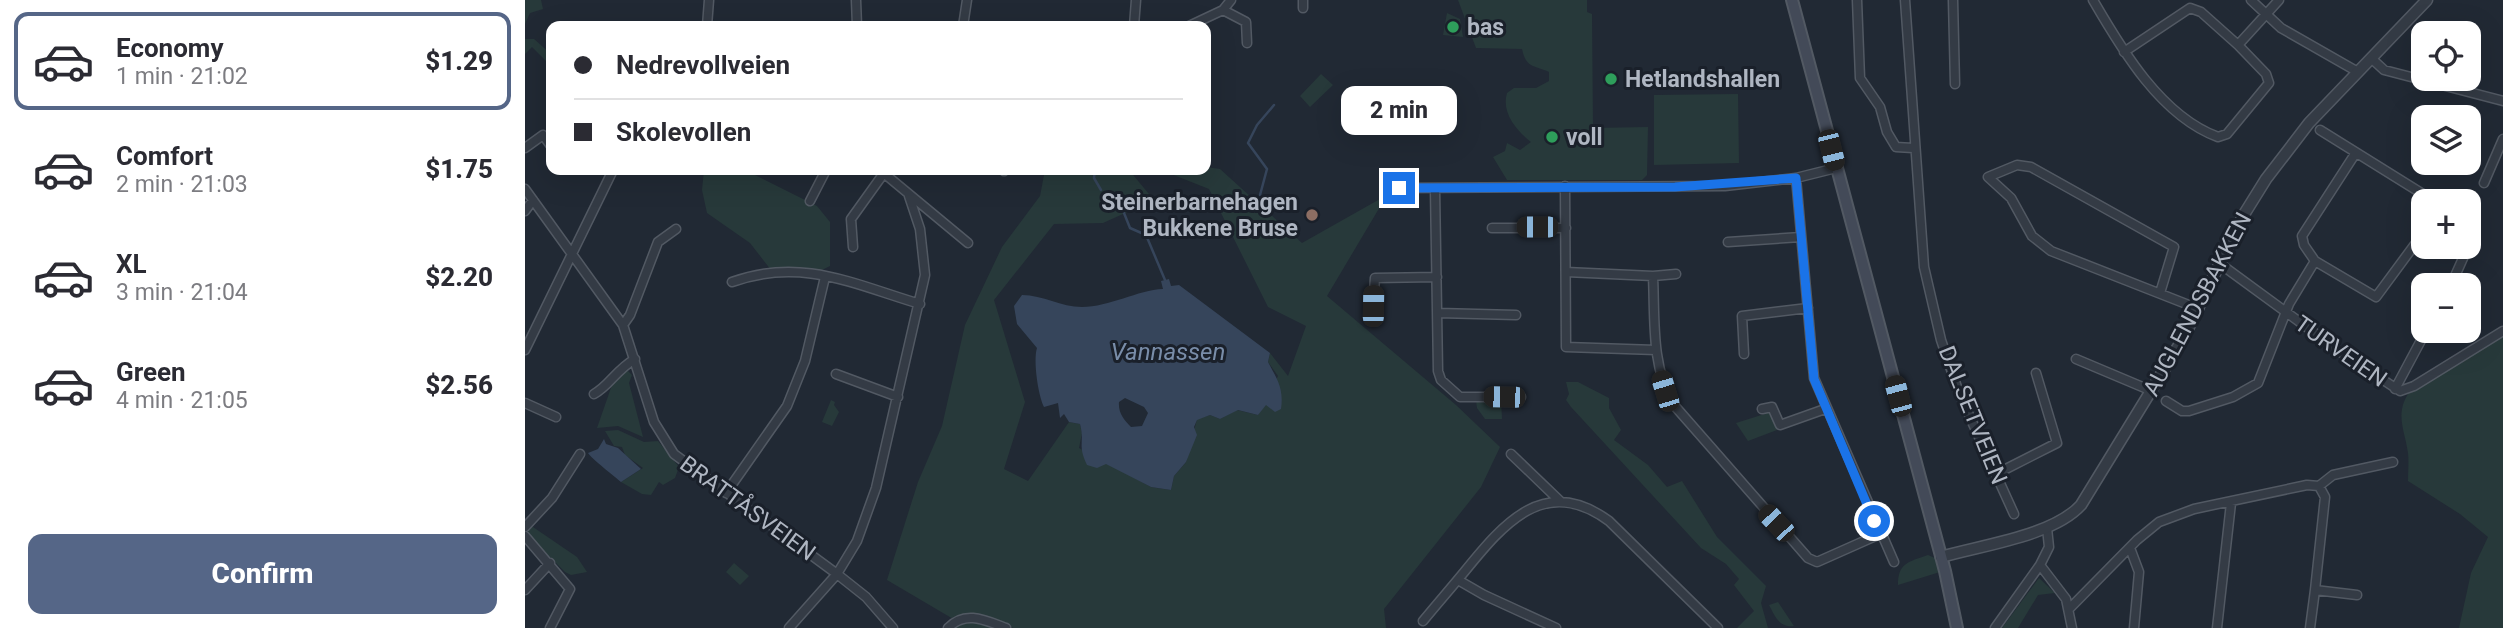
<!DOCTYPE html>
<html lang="en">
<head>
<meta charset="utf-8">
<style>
	:root { --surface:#fff; --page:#f7f7f7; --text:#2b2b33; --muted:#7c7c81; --line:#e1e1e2; --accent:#556687 }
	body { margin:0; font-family:Roboto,sans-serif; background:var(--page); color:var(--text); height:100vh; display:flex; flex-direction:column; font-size:26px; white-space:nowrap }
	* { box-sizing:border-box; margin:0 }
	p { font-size:23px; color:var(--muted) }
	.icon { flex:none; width:38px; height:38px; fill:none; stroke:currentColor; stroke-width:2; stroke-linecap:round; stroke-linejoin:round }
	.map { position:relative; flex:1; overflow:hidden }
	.panel { display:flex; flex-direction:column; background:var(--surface); width:525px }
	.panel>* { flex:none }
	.guide { position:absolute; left:21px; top:21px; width:665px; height:154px; border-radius:14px; box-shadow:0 7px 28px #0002; display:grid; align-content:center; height:154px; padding:0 28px; background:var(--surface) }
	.fabs { position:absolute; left:1886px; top:21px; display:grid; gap:14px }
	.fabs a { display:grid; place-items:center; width:70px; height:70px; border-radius:14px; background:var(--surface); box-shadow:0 7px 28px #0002; font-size:35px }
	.end { position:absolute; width:32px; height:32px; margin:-16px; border:9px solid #1a73e8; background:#fff; box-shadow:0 0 0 4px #fff }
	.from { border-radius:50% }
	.bubble { position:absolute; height:49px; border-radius:14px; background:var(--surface); box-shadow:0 7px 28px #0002; font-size:23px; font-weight:800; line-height:49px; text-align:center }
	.car { position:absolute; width:21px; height:42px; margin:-21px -10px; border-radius:9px; box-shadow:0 0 5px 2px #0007; background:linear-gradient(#222 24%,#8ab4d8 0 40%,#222 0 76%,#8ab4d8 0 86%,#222 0) }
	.guide b { display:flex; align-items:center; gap:24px; height:66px; font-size:26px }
	.guide b+b { border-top:2px solid var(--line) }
	.guide i { width:18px; height:18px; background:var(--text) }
	ul { padding:12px 0 0; list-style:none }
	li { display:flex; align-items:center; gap:21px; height:98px; margin:0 14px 10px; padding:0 14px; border:4px solid transparent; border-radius:14px }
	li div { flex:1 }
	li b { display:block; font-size:26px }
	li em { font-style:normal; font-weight:800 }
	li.on { border-color:var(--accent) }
	li>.icon { width:63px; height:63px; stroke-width:1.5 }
	.cta { display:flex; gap:14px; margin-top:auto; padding:14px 28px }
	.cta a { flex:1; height:80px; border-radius:14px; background:var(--accent); color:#fff; font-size:28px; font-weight:800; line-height:80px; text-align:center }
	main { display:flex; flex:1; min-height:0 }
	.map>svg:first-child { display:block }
</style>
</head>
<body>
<main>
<section class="panel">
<ul>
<li class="on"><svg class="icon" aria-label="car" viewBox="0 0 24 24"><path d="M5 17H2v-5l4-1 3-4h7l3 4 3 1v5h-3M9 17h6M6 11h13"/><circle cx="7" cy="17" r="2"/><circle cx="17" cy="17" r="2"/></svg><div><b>Economy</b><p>1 min · 21:02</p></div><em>$1.29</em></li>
<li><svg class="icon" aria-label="car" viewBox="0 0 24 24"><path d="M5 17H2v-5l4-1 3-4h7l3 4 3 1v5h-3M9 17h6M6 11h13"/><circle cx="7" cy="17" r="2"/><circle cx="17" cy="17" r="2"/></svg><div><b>Comfort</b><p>2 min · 21:03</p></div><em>$1.75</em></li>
<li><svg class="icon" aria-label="car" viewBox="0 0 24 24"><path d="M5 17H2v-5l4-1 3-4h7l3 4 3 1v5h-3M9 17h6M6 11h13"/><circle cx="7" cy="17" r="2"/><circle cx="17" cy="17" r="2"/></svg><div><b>XL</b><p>3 min · 21:04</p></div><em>$2.20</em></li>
<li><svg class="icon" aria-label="car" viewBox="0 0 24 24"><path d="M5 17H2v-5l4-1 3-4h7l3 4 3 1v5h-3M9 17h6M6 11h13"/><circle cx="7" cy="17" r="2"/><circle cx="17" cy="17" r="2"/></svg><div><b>Green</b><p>4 min · 21:05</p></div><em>$2.56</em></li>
</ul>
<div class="cta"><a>Confirm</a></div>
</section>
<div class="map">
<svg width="1978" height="628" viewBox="0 0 1978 628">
	<rect width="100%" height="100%" fill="#212934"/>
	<path fill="#27393a" d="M0,0H16L18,9L5,13L0,24Z
		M933,0H1062V12L1067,14L1068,128L1123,127L1122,175L1117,180H982L968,157L980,151L982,143L995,150L1006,142C992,131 976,113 982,93L989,88H1011L1024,81V72C1008,65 1001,68 997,49L951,48Z
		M922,13L935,19L938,37L918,35Z
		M0,39H9L26,54V66L7,47L0,54Z
		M796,74L808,85L785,107L775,96Z
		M1213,94L1214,163L1129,165V95Z
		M681,167L695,169L777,243L862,195L802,296L931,405L975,447L956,487L859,609L861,628H488L480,625L475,628H428L435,623L362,580L393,482L417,426L440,325L477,247L515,196L520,170H604L629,200L578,223L529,224L469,300L500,402L479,469L503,481L544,422L555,424L557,433L554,448L626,487L646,490L649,476L661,462L672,419L685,415L695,419L712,410L733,415L753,376L743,362L745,353L763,376L781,326L743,307L684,189L636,170Z
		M179,170H220L292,206L305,222V266L297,270H246L225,243L182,213L177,190Z
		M1978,335V628H1934L1946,573L1963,537L1935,514L1883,481C1883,472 1884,462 1883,453C1880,431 1870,415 1883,394Z
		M101,369L107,375L104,383L118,437L93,426L72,428L88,382Z
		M1041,382H1053L1084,398V408L1096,430L1089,440L1123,465L1142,487L1157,481L1192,537L1241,586L1236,603L1243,628H1212L1229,611L1209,585L1214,579L1201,564L1176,548L1046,407L1041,400L1044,394Z
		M976,399L977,419H960L952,408L951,400Z
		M306,400L310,402L309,405L314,412L307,426L297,422Z
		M1246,412L1252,430L1223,441L1211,423Z
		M93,430L119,442L133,441L154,467L150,478L138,485L134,482L126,495L117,494L96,482L118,468L100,455L97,447L89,446L80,431Z
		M8,527L52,557L62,572L46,575L40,572L3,535V529Z
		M1403,555L1412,559L1415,572L1373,585C1373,563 1383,562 1403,555Z
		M209,563L224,576L215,585L201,572Z
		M1514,578L1530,593L1513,595L1493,628H1477Z
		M1253,602L1269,626C1254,628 1250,616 1244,605Z"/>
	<path fill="#36455b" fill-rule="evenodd" d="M644,279L646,286L654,285L745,353L743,362C752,379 759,388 756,409L750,412L741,405L733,415L713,410L695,419L685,415L672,420L669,427L672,435L661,462L649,476L646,490L626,487L581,464L572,468L562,465C552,444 560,443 555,424L544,422L539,414L535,418L533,403L519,407C513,395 508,360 512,348L492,324L489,306L497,295C518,295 536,307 557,307C584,307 613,290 638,289L636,281ZM600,398L619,407L623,413L617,426L606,427C599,420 593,413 594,402Z
		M79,439L81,444L93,448L116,469L96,482C89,476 67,459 63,453L73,449Z"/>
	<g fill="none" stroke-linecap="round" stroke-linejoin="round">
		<path stroke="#36455b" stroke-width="2.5" d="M749,105L732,125L723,143L742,169L735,195L750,208
			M570,170L569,178L576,190
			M595,194L597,208L605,228L621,235L640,280"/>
		<g stroke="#525963" stroke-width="11">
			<path id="minor" d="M331,0L332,26
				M778,0V8
				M1332,0L1335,78L1355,107L1362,132L1371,147L1388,148
				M1380,0L1399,267L1416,340L1434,393L1489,514
				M1428,0L1430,84
				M1568,0C1597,50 1636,116 1693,137L1702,134L1744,83L1741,74L1713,45
				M1726,0L1756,28L1833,72
				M698,10L721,22L722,43
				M182,26L184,0
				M438,26L442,0
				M609,26L611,0
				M664,26L698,10L706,0
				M1599,52L1665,8L1676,12L1713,45L1754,0
				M1846,58L1859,70L1978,101
				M1795,130L1909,201
				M0,148L18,135L26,146
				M355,170L443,243
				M478,170L479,171
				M1271,178L1289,378L1369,562
				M1959,183L1978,139
				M1040,186L1041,347L1131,350
				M875,188L1200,186L1271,178L1311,168
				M0,189L98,325L129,422L149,454L312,574L341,597L368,628
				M910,189L913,371L916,380L935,397H996
				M285,201L301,170
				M0,211L8,200
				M1944,223L1949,231L1944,245
				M967,228H1041
				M1203,242L1276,237
				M328,247L326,219L359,173
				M1790,261L1779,245L1777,236L1830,154
				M1694,263L1817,353L1875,391L1889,386L1978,331
				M1041,272L1128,276C1130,319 1126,365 1148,404L1283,558L1292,562L1355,534
				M1128,276L1151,274
				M207,282C276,257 328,284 395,304
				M1926,285L1943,247
				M1635,293L1649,247L1506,167L1492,165L1463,177L1486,198L1507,236L1526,251L1674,309
				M848,306L850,278L912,277
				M913,313L991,315
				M98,325L105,315L133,242L151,229
				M0,350L88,170
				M1219,354L1217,316L1283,308
				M1551,359L1627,391
				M311,374L373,397
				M1870,389L1901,331
				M69,394C84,386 91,370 110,359
				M1641,401L1657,411H1664L1708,397L1733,383L1764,304L1790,261L1851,297L1899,232
				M0,403L31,417
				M1237,409L1247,407L1255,425L1300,409
				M986,454L1036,502
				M1471,474L1532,443L1511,373
				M201,493L262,406L280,361L300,277
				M0,527L27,498L55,454
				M1522,528L1524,547L1515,565L1541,599L1547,628
				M0,536L45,589L25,628
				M1605,548L1614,572L1609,628
				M933,580L959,595L1031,628
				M0,590L25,563
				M1790,590L1800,497L1794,486
				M1545,608L1612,540L1634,522L1669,509L1782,485L1794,486L1808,475L1868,462
				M898,621C912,604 926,588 940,571C979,523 1020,474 1084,521L1193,628
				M264,628L312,574L332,541L351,488L400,275L395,229L384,196
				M423,628C440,610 460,620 481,628
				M1470,628L1515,565
				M1692,628L1706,503
				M1785,628L1790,590L1832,595"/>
		</g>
		<g stroke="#525963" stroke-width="13">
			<path id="tertiary" d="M1416,557C1457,545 1528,536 1556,505L1659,337L1718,216L1741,179L1784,123L1902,0"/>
		</g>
		<g stroke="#525963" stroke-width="14">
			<path id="secondary" d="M1267,0L1420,571L1432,628"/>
		</g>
		<use href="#minor" stroke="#343b45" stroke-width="8"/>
		<use href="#tertiary" stroke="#343b45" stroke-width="10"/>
		<use href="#secondary" stroke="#434a58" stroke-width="10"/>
	</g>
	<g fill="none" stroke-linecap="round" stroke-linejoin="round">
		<path stroke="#1a73e8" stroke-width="9" d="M874,188L1150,187L1271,178L1289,379L1349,521"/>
	</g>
	<g fill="#2e9e5b" stroke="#1a202a" stroke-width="2.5">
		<circle cx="928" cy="27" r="7"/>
		<circle cx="1086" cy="79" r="7"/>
		<circle cx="1027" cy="137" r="7"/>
	</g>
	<circle fill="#8d6e63" stroke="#1a202a" stroke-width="2.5" cx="787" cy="215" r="7"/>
	<g text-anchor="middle" stroke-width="6" stroke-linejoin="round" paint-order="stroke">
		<g font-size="23" font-weight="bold" fill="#afb6c2" stroke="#1a202a" text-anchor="start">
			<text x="942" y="35">bas</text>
			<text x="1100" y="87">Hetlandshallen</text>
			<text x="1041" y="145">voll</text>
			<text x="773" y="210" text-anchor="end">Steinerbarnehagen<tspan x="773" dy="26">Bukkene Bruse</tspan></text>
		</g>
		<g font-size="23" fill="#afb6c2" stroke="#1a202a">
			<text transform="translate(1672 304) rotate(-62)" y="8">AUGLENDSBAKKEN</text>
			<text transform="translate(1816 351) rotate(35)" y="8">TURVEIEN</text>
			<text transform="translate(1448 415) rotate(68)" y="8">DALSETVEIEN</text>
			<text transform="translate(223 508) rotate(36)" y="8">BRATTÅSVEIEN</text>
		</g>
		<g font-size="24" font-style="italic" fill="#798da9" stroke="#1a202a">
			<text x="643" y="360">Vannassen</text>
		</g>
	</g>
</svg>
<div class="fabs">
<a><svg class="icon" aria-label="locate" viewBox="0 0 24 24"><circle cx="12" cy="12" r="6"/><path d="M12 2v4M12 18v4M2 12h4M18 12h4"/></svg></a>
<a><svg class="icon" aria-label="layers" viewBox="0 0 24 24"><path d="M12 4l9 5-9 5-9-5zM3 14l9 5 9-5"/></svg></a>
<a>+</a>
<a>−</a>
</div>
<i class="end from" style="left:1349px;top:521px"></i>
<i class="end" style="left:874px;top:188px"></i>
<div class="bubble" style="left:816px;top:86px;width:116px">2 min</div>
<i class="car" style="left:1306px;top:150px;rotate:166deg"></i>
<i class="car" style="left:1012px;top:227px;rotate:270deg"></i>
<i class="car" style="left:848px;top:306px;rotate:1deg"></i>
<i class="car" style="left:1140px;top:391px;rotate:343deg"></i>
<i class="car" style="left:1373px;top:396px;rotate:345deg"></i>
<i class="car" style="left:979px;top:397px;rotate:271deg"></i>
<i class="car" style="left:1251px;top:523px;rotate:317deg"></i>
<div class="guide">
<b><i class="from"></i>Nedrevollveien</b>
<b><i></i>Skolevollen</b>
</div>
</div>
</main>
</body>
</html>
